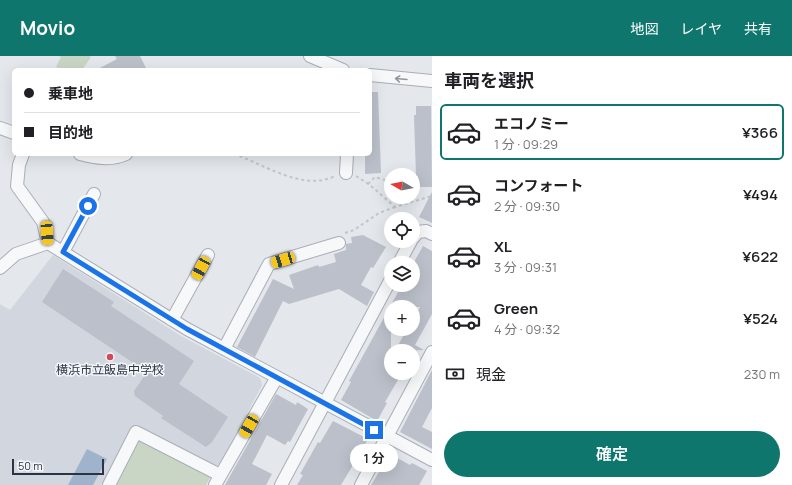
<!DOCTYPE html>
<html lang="ja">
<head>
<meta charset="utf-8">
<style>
	:root { --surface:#fff; --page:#f6f6f6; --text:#202124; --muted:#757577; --line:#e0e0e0; --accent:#0f766e }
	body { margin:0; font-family:Manrope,"Noto Sans JP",sans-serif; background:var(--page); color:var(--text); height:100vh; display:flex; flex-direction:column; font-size:15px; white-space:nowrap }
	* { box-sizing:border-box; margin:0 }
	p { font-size:13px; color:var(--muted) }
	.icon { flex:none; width:22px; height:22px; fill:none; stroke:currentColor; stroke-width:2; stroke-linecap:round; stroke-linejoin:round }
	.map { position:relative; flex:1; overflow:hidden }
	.side { display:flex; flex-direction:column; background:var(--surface); width:360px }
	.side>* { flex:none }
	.hud { position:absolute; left:12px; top:12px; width:360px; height:88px; border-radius:6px; box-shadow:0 4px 16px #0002; display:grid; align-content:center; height:88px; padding:0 12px; background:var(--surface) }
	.needle { width:26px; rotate:279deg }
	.fabs { position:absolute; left:384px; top:112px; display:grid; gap:8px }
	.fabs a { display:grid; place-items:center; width:36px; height:36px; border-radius:50%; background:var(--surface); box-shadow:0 4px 16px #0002; font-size:20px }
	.scale { position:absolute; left:12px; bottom:10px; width:92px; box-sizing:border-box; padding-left:4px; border:2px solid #2b3445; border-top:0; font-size:11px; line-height:14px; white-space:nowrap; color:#2b3445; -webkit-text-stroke:3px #f4f6f9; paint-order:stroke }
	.end { position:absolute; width:18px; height:18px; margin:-9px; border:5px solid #1a73e8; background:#fff; box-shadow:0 0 0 2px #fff }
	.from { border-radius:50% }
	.bubble { position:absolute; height:28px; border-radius:14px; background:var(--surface); box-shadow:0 4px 16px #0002; font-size:13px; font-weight:600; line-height:28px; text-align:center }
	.car { position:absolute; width:12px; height:24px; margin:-12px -6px; border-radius:5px; box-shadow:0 0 3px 1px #0007; background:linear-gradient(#f5c518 24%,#345 0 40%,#f5c518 0 76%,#345 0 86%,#f5c518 0) }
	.hud b { display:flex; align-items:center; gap:14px; height:38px; font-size:15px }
	.hud b+b { border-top:1px solid var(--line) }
	.hud i { width:10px; height:10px; background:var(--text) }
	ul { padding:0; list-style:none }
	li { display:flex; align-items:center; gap:12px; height:56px; margin:0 8px 6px; padding:0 4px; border:2px solid transparent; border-radius:6px }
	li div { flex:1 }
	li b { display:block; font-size:15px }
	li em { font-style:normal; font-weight:600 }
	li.on { border-color:var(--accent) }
	li>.icon { width:36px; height:36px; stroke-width:1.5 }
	h2 { padding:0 12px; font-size:18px; line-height:48px }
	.pay { display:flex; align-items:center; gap:10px; height:44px; padding:0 12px; font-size:15px }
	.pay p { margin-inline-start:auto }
	.primary-button { display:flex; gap:8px; margin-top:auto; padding:8px 12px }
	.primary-button a { flex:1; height:46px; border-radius:24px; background:var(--accent); color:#fff; font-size:16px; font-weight:600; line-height:46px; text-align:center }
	header { display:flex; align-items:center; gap:24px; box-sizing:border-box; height:56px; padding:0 20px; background:var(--accent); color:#fff }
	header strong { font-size:19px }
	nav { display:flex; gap:22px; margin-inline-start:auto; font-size:14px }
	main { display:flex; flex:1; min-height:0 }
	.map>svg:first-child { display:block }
</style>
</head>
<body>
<header>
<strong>Movio</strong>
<nav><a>地図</a><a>レイヤ</a><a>共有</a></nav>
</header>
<main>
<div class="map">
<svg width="432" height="429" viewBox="0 0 432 429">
	<rect width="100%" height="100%" fill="#e4e7ec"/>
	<path fill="#d2d6de" d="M53,199L181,280L260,322L262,329L221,408L215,410L135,369L103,429H0V248L10,254Z"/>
	<path fill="#c9d6c5" d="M59,0H89L91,1L82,14H63L56,11L61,1Z
		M138,382L211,420L206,429H113Z"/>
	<path fill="#9fb4cc" d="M87,393L107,403L93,429H68Z"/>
	<path fill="#bbc0ca" d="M115,0H140L147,14H96L117,3Z
		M370,36H378L381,117L365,118V98H370Z
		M416,50H431L432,131H418V120H416L414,59H416Z
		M432,136V167L419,161Z
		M363,179L386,191L373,212L371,211L361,229L374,236L367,250L339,233L289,248L283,245L255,301L237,291L273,223L294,233L289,219L318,209L319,211L336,206L334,198L346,194V188L352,187L351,181Z
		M423,190L432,195V258L415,289L424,294L395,295L407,273H413V263L420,251H391V317H402L385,346L387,347L377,365L341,344L351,326L349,325L402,229H413V208Z
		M63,213L114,246L111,250L194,305L179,328L228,361L212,386L206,391L161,362L163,360L135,340L134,335L147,316L42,246Z
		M432,314V352L422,371L432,376V393L400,376Z
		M276,338L296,349L297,346L308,353L290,386L288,385L285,389L267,379L252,408L272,418L266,429H225Z
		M333,365L368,383L359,399L341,429H297L303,419L300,418L318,386L320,387Z
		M390,398L410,409L412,407L427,415L419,429H371Z"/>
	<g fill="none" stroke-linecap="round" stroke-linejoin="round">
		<g stroke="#a9aeb7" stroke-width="14">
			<path id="minor" d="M310,0L343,14
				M370,19L432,25
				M0,72L14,77
				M23,98L19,109L17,130L43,166L48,187
				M80,98C95,102 111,105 126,98
				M346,117L347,98
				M413,182L418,176L426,175L432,178
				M63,196L94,138
				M399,207L411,185
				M0,212L16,198L48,187L187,273L432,404
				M172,264L208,199
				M224,293L269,208L339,187
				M109,429L136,376L220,419
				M215,429L277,321
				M281,429L391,223
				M361,429L432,296"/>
		</g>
		<path stroke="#c2c5cb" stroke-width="2" stroke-dasharray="3 3" stroke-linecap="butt" d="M234,98C264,108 303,136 335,120
			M356,120L370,129L395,151L432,140
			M413,126L417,144
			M368,128L375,121L391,126
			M345,177L354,174L379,157L395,151"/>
		<use href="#minor" stroke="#f7f8fa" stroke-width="12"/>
	</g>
	<defs><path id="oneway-shaft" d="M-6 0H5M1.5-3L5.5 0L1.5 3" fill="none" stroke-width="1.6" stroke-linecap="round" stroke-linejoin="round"/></defs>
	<use stroke="#9196a0" href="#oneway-shaft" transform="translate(401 23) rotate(-175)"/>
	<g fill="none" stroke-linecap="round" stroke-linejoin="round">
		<path stroke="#1a73e8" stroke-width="5" d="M88,150L63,196L187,273L374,374"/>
	</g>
	<circle fill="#d1495b" stroke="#f4f6f9" stroke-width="1.5" cx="110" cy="301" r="4"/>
	<g text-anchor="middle" stroke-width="3" stroke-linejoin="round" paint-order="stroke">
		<g font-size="12" fill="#2b3445" stroke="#f4f6f9">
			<text x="110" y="318">横浜市立飯島中学校</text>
		</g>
	</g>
</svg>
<div class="fabs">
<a><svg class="needle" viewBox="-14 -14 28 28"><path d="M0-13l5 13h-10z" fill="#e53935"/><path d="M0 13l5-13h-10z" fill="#757577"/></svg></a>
<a><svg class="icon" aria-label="locate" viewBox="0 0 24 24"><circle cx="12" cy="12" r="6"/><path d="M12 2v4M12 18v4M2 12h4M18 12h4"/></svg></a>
<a><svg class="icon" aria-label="layers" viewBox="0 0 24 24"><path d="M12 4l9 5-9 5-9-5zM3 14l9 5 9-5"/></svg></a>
<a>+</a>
<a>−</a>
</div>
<div class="scale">50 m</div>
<i class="end from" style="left:88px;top:150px"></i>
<i class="end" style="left:374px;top:374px"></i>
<div class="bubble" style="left:350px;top:388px;width:48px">1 分</div>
<i class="car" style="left:47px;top:177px;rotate:176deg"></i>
<i class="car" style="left:283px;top:204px;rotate:253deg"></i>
<i class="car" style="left:201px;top:212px;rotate:208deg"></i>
<i class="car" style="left:249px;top:370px;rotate:210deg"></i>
<div class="hud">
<b><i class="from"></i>乗車地</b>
<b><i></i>目的地</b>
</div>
</div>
<section class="side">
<h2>車両を選択</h2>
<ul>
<li class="on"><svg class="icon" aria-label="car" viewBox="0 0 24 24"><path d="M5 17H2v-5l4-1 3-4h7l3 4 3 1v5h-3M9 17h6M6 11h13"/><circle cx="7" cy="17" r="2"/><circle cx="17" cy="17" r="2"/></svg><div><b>エコノミー</b><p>1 分 · 09:29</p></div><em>¥366</em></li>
<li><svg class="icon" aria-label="car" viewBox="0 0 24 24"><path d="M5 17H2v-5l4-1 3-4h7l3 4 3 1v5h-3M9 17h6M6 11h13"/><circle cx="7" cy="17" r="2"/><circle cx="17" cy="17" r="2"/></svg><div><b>コンフォート</b><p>2 分 · 09:30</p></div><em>¥494</em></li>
<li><svg class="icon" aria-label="car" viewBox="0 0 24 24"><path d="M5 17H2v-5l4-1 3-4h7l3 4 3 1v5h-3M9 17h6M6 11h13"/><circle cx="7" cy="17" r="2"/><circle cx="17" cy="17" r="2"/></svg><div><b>XL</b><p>3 分 · 09:31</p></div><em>¥622</em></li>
<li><svg class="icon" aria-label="car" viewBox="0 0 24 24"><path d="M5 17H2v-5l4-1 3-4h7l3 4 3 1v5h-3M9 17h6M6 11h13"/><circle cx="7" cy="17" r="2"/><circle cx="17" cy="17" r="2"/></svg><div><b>Green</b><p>4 分 · 09:32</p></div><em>¥524</em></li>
</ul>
<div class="pay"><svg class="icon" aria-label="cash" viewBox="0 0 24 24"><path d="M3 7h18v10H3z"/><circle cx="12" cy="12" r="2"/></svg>現金<p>230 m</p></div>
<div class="primary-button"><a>確定</a></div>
</section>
</main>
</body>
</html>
